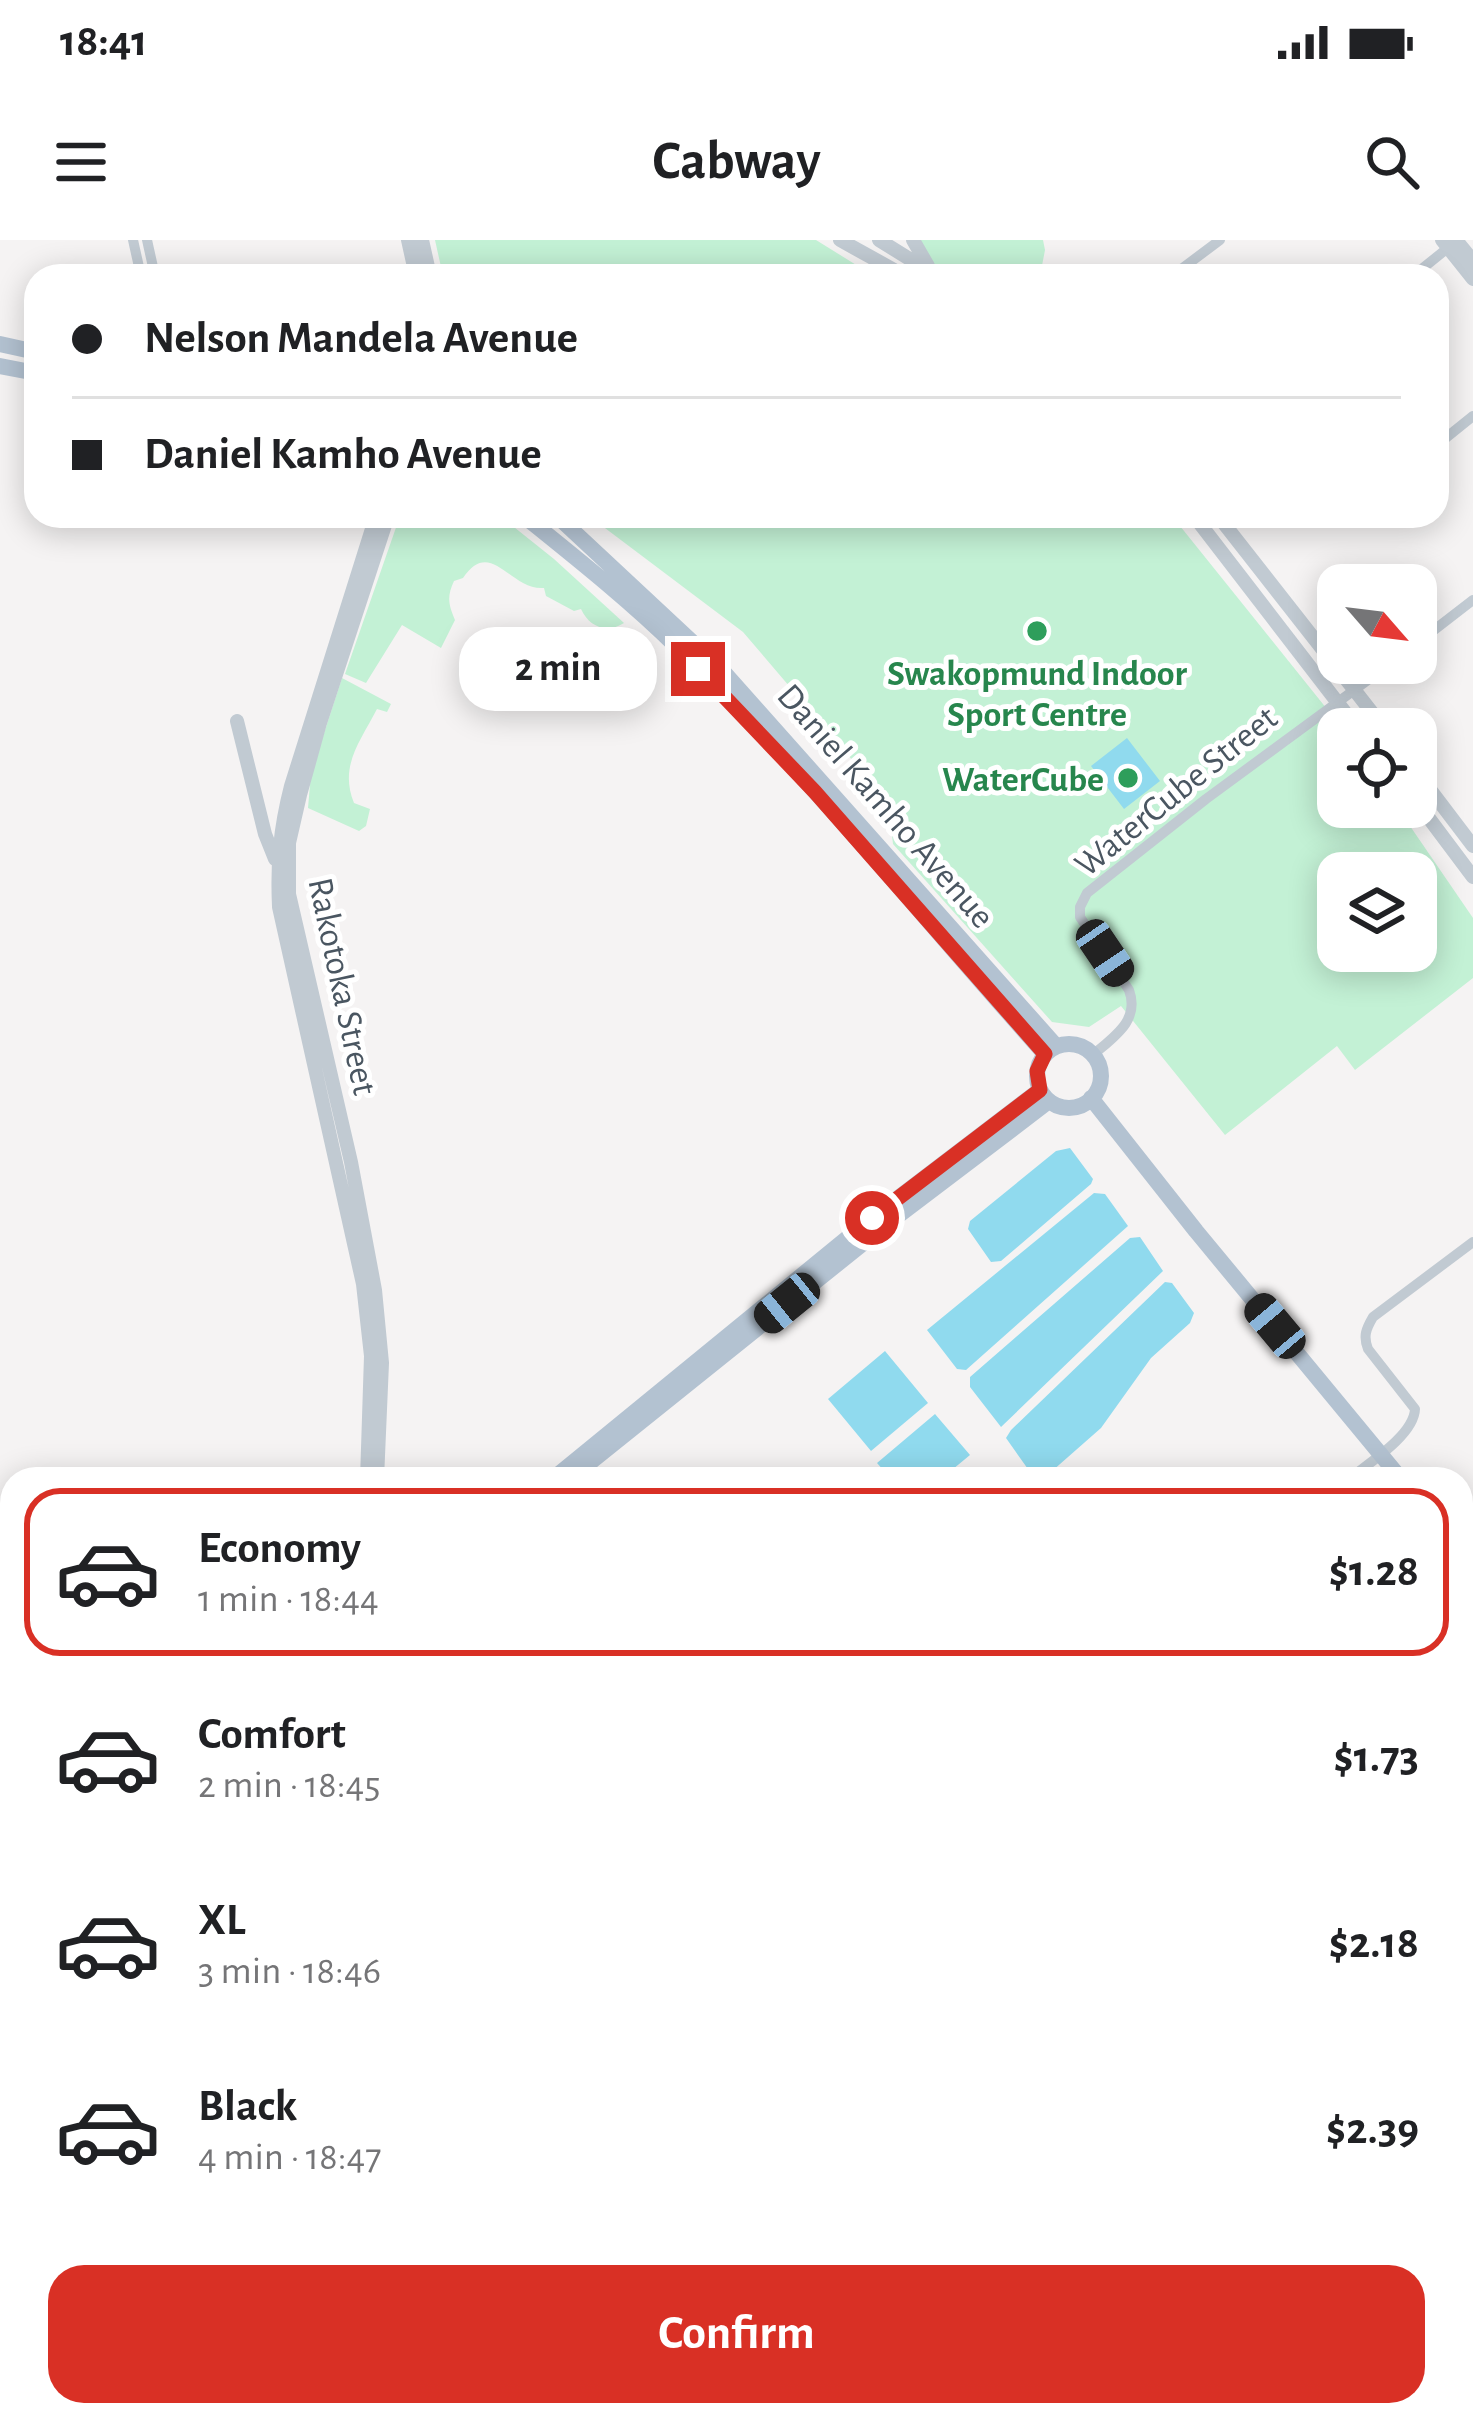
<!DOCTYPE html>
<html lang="en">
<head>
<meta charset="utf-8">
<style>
	:root { --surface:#fff; --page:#f6f6f6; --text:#202124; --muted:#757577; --line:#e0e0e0; --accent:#d93025 }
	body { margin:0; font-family:"Alegreya Sans",sans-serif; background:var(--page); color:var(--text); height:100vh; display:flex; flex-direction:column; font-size:45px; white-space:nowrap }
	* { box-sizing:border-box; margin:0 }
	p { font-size:39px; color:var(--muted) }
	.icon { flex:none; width:66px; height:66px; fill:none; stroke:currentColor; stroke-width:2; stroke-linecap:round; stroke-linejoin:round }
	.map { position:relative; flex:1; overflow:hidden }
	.details { position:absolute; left:0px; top:1227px; width:1473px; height:960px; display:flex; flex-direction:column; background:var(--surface); border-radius:36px 36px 0 0; box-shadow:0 6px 30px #0003 }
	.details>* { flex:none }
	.top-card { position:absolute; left:24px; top:24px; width:1425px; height:264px; border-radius:36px; box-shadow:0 6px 30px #0003; display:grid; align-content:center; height:264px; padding:0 48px; background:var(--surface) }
	.needle { width:78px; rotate:118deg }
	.controls { position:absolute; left:1317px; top:324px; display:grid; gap:24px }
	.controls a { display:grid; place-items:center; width:120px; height:120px; border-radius:24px; background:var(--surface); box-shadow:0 6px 30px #0003; font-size:60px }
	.end { position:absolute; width:54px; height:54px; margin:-27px; border:15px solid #d93025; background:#fff; box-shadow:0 0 0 6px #fff }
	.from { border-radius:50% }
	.bubble { position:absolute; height:84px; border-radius:36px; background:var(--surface); box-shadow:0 6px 30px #0003; font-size:39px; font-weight:700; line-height:84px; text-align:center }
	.car { position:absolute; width:36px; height:72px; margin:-36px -18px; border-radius:15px; box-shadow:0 0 9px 3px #0007; background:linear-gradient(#222 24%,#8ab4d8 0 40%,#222 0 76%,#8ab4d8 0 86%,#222 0) }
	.top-card b { display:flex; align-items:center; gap:42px; height:114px; font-size:45px }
	.top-card b+b { border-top:3px solid var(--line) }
	.top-card i { width:30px; height:30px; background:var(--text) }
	ul { padding:21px 0 0; list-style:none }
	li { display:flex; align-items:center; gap:36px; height:168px; margin:0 24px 18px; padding:0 24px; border:6px solid transparent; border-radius:36px }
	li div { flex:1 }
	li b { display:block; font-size:45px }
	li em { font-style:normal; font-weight:700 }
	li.current { border-color:var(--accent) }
	li>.icon { width:108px; height:108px; stroke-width:1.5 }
	.button { display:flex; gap:24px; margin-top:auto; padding:24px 48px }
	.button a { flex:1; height:138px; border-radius:36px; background:var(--accent); color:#fff; font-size:48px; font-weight:700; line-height:138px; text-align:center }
	.status { display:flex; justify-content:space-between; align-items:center; height:84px; padding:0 60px; background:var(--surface); direction:ltr }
	.status svg { height:33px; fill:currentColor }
	header { display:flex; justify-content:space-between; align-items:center; height:156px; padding:0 48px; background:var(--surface); font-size:54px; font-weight:700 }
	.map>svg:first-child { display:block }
</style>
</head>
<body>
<div class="status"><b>18:41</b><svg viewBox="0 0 49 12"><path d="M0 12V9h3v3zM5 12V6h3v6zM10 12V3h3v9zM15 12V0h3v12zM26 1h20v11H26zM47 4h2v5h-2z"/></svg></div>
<header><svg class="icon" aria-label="menu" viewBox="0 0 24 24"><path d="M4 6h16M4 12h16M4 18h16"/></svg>Cabway<svg class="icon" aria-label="search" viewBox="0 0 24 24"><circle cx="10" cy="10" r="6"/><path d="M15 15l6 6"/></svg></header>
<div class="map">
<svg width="1473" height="2187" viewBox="0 0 1473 2187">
	<rect width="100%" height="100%" fill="#f5f3f3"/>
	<path fill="#c3f1d5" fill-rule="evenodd" d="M435,0H816L874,36H443Z
		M916,0H1043L1045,10L1040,36H945L931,23Z
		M400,276H500L554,319L624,383C607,394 589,387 581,369L574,371L546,356L544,348C510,351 491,296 463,338L454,341C447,356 448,364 455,380L441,408L402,385L366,443L345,434Z
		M589,276H1172L1343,489H1338V567H1397L1473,678V738L1355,830L1337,806L1225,895L1121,766L1089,787L1052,782L893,604L888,562L743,392ZM1338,633H1416V711H1338Z
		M342,438L391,464L387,472L377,469C360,502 339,526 354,563L370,569L366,586L359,591L308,568L311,533Z"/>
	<path fill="#90daee" d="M1127,498L1160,541L1124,569L1091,526Z
		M1070,908L1093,939L1091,944L1001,1021L991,1022L968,989L970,981L1056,911Z
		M1094,953L1105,954L1128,986L966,1130L957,1129L927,1090Z
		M1140,997L1163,1031L1001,1187L970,1147V1137L1130,998Z
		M1165,1042L1172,1043L1194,1073L1190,1083L1151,1118L1101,1188L1043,1239H1035L1006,1198L1011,1190Z
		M885,1111L928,1163L871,1211L828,1159Z
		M935,1174L970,1215L941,1239H891L877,1223Z"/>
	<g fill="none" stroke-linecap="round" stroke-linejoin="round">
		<path stroke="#c1cad2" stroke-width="10" d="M133,0L141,36
			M147,0L155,36
			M1172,36L1220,0
			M1413,36L1454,3
			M1437,205L1473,176
			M1330,276H1341
			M1416,404L1473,360
			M1094,814C1115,796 1140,780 1129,750L1080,677V667L1087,653L1206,559L1391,423
			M1349,1239C1369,1223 1414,1195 1415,1169L1368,1109C1363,1096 1366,1089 1373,1077L1473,1002
			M1461,1576L1473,1567
			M1461,1850L1473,1865
			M1461,2069L1473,2060
			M0,2145L12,2146
			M60,2175L67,2187
			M165,2175L174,2187
			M275,2175L278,2187
			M385,2175L389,2186
			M1179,2175L1188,2187
			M1323,2175L1332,2187
			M201,2187L232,2175
			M554,2187L590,2175
			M918,2187L958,2181L971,2175
			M1090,2187L1107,2175"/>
		<path stroke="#c1cad2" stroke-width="14" d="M408,0L416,36
			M422,0L430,36
			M840,0L905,36
			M879,0L937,36
			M913,0L928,26
			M1442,0L1473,39
			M1456,0L1473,21
			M1194,276L1358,489
			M1218,276L1385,489
			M237,481L265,594L275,619
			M1416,531L1473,606
			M1416,561L1473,637
			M367,1239L371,1116L363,1044L279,667C277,623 280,589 291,546L376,276
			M377,1239L382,1123L375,1050L351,922L289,654V603L300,555L320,483L388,276
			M799,2175L802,2187"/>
		<path stroke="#b3c2d1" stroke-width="16" d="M0,104L36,112
			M0,126L36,133
			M524,276C576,318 629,360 677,407C808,534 923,678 1045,814
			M557,276L720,428L1056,806
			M1037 836a32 32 0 1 1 64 0a32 32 0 1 1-64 0Z
			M1091,858L1196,991L1401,1239
			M583,1228L882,988L1049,861
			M553,1239L872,978L1040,850
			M1461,1314L1473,1330
			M0,1690L12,1680
			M0,1704L12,1695"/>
	</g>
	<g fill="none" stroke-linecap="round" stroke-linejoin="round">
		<path stroke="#d93025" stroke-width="15" d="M698,429L815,552L1045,814L1037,831L1040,850L872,978"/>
	</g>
	<g fill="#2e9e5b" stroke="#fff" stroke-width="4.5">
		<circle cx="1037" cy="391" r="12"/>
		<circle cx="1128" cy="538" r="12"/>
	</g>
	<g text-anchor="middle" stroke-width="10" stroke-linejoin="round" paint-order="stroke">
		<g font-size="36" font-weight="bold" fill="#27864d" stroke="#fff">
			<text x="1037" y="445">Swakopmund Indoor<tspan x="1037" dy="41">Sport Centre</tspan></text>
			<text x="1104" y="551" text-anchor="end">WaterCube</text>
		</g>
		<g font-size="36" fill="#4a5661" stroke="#fff">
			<text transform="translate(1175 550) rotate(-39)" y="13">WaterCube Street</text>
			<text transform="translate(887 565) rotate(49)" y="13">Daniel Kamho Avenue</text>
			<text transform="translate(344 746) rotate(78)" y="13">Rakotoka Street</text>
		</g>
	</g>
</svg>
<div class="controls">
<a><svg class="needle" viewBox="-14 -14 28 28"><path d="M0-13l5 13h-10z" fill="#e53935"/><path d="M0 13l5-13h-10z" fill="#757577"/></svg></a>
<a><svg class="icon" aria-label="locate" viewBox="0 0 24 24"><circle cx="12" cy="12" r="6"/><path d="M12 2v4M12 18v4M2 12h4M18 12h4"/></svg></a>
<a><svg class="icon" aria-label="layers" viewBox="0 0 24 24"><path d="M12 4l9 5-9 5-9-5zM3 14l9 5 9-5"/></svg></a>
</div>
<i class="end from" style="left:872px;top:978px"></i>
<i class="end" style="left:698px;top:429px"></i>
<div class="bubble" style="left:459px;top:387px;width:198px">2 min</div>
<i class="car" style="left:1105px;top:713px;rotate:146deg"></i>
<i class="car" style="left:787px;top:1063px;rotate:231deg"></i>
<i class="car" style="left:1275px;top:1086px;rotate:320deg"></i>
<div class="top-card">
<b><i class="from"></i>Nelson Mandela Avenue</b>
<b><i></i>Daniel Kamho Avenue</b>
</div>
<section class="details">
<ul>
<li class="current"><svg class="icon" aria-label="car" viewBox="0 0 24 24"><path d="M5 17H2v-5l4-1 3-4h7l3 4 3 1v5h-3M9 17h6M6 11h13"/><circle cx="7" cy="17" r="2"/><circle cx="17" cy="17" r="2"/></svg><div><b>Economy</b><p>1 min · 18:44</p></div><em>$1.28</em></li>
<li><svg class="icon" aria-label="car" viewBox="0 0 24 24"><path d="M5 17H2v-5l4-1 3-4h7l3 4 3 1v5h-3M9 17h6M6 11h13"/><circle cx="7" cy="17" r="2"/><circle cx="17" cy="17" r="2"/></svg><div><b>Comfort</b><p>2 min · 18:45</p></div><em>$1.73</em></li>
<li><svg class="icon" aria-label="car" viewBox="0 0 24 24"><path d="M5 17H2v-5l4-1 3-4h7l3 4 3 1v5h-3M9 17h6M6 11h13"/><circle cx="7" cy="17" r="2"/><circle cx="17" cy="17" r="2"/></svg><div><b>XL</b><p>3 min · 18:46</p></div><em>$2.18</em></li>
<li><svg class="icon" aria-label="car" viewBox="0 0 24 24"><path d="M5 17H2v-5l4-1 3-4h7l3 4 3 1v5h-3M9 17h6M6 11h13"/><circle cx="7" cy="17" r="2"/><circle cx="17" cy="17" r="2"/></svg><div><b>Black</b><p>4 min · 18:47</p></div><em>$2.39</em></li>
</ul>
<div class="button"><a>Confirm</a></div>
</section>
</div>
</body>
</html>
